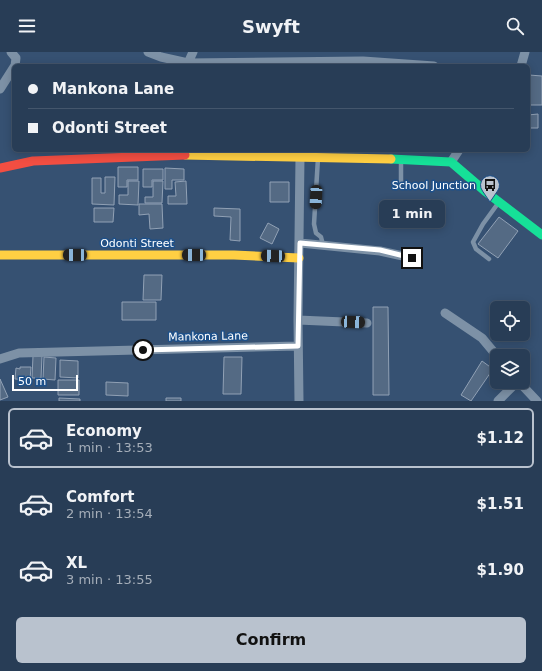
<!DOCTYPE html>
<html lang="en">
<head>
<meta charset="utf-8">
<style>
	:root { --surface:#283d56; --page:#30445c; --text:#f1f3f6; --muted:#a5aeb9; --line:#44566c; --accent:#b9c2ce }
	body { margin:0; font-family:"DejaVu Sans",sans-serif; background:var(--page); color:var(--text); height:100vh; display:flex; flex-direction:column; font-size:15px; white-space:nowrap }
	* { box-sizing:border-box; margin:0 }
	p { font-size:13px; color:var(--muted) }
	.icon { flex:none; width:22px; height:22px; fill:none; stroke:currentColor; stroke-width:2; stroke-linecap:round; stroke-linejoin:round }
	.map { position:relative; height:349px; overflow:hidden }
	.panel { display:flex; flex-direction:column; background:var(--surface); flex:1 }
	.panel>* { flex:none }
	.hud { position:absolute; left:12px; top:12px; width:518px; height:88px; border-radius:6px; box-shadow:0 2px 10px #0003,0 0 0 1px var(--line); display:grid; align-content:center; height:88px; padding:0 16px; background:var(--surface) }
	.tools { position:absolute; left:490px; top:249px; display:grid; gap:8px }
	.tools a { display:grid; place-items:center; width:40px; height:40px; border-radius:6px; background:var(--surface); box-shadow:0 2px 10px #0003,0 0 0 1px var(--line); font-size:20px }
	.scale { position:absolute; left:12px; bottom:10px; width:66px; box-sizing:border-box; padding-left:4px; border:2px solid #fff; border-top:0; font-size:11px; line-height:14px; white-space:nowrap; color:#fff; -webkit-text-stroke:3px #1d508a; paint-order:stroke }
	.end { position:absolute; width:18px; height:18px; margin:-9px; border:5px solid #fff; background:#111; box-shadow:0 0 0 2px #111 }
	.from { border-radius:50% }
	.bubble { position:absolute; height:28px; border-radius:6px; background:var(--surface); box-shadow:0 2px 10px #0003,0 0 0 1px var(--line); font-size:13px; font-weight:600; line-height:28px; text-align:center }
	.car { position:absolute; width:12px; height:24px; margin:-12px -6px; border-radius:5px; box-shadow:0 0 3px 1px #0007; background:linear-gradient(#222 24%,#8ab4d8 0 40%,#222 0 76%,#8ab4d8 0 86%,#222 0) }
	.hud b { display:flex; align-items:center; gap:14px; height:38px; font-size:15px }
	.hud b+b { border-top:1px solid var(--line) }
	.hud i { width:10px; height:10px; background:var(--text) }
	ul { padding:7px 0 0; list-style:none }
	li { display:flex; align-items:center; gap:12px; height:60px; margin:0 8px 6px; padding:0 8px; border:2px solid transparent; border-radius:6px }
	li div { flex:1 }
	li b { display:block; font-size:15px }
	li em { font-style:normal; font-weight:600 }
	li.current { border-color:var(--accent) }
	li>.icon { width:36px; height:36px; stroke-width:1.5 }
	.action { display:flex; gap:8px; margin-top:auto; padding:8px 16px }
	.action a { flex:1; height:46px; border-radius:6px; background:var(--accent); color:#111; font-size:16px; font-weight:600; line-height:46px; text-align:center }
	header { display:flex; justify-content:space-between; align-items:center; height:52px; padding:0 16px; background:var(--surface); font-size:18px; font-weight:600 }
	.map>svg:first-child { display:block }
</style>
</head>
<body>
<header><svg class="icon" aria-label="menu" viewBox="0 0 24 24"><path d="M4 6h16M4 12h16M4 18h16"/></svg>Swyft<svg class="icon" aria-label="search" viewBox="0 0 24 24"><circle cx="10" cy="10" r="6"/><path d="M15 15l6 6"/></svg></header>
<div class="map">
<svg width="542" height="349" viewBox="0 0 542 349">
	<rect width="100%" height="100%" fill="#365172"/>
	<path fill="#546a84" stroke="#91a1b5" d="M529,23L542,24V53H528Z
		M538,62V76H528V63Z
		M118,115H138V128H127V135H118Z
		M165,116L184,117V128H172V137H165Z
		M143,117H163V128H152V135H143Z
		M105,125H115L114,153L92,152V126H101V141H105Z
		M128,129H139L138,153L119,152V143H128Z
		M153,129H163L162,151H145V145H153Z
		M186,129L187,152H168V144H176L175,130Z
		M270,130H289V150H270Z
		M139,152H162L163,176L150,177L149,162L139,163Z
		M94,156H114L113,170H94Z
		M214,156L240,157V189L230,188L231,165L214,164Z
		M499,165L518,179L498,206L478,192Z
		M268,171L279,177L272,192L260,186Z
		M144,223H162L161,248H143Z
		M122,250H156V268H122Z
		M373,255H388L389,343H373Z
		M33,304H42L41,326H32Z
		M44,305L56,306L55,328L43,327Z
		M224,305H242L241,342H223Z
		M60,308L78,309V326L60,325Z
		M482,309L493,317L471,349L461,343Z
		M20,315H31L30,328L15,327L16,316L20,317Z
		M0,327L8,345L0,348Z
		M58,328H79V343H58Z
		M106,330L128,331V344L106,343Z
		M59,346L80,347V349H59Z
		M166,346H181V349H166Z"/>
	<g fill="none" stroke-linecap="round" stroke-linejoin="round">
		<path stroke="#7d91a6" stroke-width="4.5" d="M318,106L314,172L316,181L321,185L323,193
			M401,108V131
			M489,207L476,197L473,190L483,172L499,150"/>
		<path stroke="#7d91a6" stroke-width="9" d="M11,0L16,6L15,14
			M148,0L161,5L188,11L363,9L434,14
			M188,11L193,0
			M521,14L525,0
			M0,37L14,15
			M451,110L459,98
			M300,191L380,199L412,206
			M445,261L482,286L497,304
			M298,268L367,271
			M0,307L19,301L298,294
			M519,330L537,349
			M299,349L298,268L300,105
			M498,349L517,330"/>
		<path stroke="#16e098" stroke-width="9" d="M391,107L451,110L486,140L542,183"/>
		<path stroke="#ffcf43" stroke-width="9" d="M185,103L391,107
			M0,203H234L299,206"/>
		<path stroke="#f24e42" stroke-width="9" d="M0,116L33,109L185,103"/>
	</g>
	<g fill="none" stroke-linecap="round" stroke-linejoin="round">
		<path stroke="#fff" stroke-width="5" d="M143,298L298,294L300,191L380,198L412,206"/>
	</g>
	<defs>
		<g id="bus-pin" transform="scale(1)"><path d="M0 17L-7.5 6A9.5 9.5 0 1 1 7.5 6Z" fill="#b9c2ce" stroke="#1d508a"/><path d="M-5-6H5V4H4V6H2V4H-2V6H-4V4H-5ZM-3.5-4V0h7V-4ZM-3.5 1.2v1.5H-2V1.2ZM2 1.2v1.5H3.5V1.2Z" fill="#111"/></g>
	</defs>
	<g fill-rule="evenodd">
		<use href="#bus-pin" x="490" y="133"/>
	</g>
	<g text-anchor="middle" stroke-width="3" stroke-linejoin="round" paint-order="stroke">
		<g font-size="11" fill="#fff" stroke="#1d508a" text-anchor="end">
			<text x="476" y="137">School Junction</text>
		</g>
		<g font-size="11" fill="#fff" stroke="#1d508a">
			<text x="137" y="195">Odonti Street</text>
			<text transform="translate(208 284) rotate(-1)" y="4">Mankona Lane</text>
		</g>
	</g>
</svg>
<div class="tools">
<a><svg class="icon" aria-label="locate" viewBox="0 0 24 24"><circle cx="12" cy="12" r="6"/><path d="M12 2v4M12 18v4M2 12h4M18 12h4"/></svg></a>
<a><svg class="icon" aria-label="layers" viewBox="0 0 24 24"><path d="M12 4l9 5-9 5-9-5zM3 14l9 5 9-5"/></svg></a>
</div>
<div class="scale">50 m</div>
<i class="end from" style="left:143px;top:298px"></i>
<i class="end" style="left:412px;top:206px"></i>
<div class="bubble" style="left:379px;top:148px;width:66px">1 min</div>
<i class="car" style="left:316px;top:145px;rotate:183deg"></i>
<i class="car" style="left:75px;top:203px;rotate:270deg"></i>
<i class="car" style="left:194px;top:203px;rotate:270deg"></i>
<i class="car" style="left:273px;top:204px;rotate:272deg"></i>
<i class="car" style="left:353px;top:270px;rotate:93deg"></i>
<div class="hud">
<b><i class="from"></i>Mankona Lane</b>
<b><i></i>Odonti Street</b>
</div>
</div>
<section class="panel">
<ul>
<li class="current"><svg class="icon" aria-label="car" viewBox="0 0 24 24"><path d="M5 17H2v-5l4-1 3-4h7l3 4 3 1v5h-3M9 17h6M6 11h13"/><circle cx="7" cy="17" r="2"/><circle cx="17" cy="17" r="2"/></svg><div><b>Economy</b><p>1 min · 13:53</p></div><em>$1.12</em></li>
<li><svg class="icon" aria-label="car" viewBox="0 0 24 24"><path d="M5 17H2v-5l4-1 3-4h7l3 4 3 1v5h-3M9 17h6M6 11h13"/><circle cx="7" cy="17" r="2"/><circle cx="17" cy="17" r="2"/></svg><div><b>Comfort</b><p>2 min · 13:54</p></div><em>$1.51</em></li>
<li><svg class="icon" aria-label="car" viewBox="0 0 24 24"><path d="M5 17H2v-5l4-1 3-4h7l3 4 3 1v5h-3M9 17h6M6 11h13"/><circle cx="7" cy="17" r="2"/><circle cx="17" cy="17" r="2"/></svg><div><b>XL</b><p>3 min · 13:55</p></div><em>$1.90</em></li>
</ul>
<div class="action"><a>Confirm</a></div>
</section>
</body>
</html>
